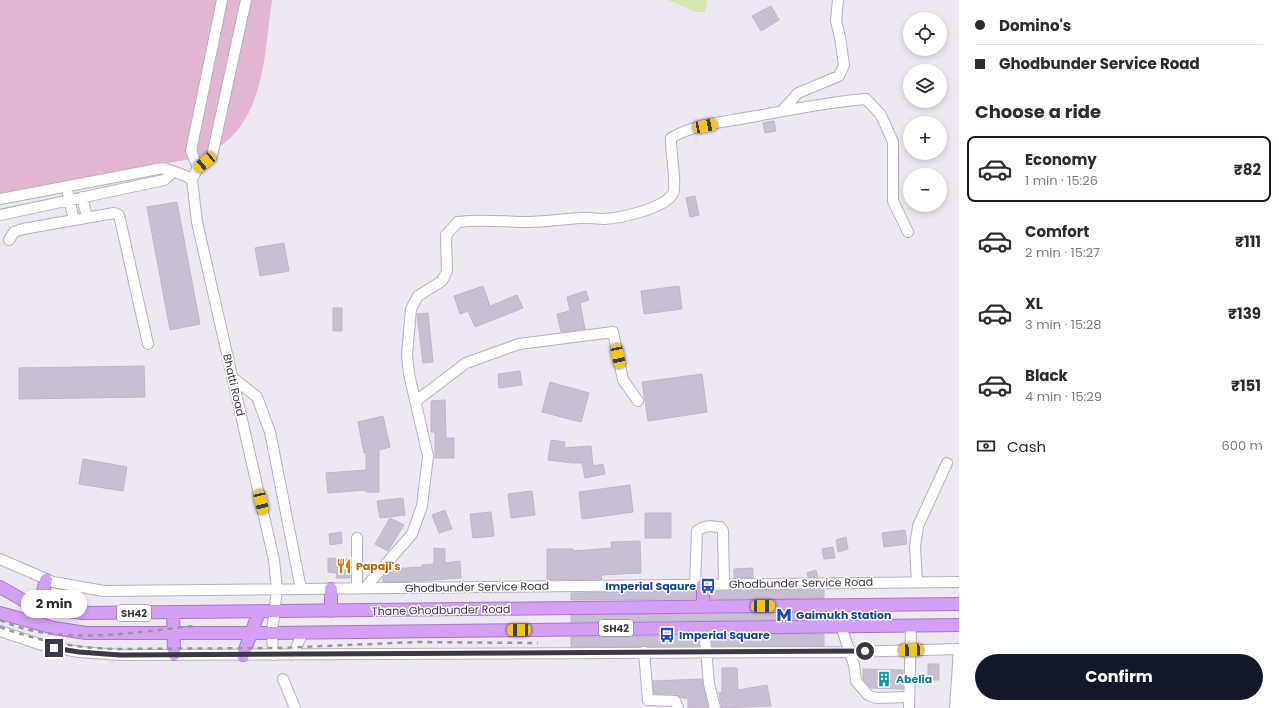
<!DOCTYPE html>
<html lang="en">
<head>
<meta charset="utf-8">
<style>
	:root { --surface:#fff; --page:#f7f7f7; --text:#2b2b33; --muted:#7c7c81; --line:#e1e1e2; --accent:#111827 }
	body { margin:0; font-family:Poppins,sans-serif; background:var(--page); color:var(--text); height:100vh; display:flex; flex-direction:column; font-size:15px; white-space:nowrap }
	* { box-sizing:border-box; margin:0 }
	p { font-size:13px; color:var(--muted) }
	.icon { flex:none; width:22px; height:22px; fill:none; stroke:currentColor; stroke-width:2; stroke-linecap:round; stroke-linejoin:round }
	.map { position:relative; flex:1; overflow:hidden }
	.sheet { display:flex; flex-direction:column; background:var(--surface); width:320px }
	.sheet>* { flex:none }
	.hud { display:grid; align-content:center; height:88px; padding:0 16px; background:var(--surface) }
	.fabs { position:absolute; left:903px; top:12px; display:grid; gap:8px }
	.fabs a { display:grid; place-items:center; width:44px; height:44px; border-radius:50%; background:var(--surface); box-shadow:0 2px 6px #0003; font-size:20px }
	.end { position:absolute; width:18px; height:18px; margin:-9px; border:5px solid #3e3745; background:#fff; box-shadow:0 0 0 2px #fff }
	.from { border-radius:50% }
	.bubble { position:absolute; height:28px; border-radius:14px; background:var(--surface); box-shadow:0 2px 6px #0003; font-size:13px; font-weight:700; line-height:28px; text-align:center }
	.car { position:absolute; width:12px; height:24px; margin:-12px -6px; border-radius:5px; box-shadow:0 0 3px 1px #0007; background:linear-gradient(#f5c518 24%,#345 0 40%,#f5c518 0 76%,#345 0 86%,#f5c518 0) }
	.hud b { display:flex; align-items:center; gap:14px; height:38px; font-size:15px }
	.hud b+b { border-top:1px solid var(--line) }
	.hud i { width:10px; height:10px; background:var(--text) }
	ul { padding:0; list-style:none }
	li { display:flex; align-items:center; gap:12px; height:66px; margin:0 8px 6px; padding:0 8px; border:2px solid transparent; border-radius:8px }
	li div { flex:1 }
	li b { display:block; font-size:15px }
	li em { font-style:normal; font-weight:700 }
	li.current { border-color:var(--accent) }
	li>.icon { width:36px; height:36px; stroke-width:1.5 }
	h2 { padding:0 16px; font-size:18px; line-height:48px }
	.pay { display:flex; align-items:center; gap:10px; height:44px; padding:0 16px; font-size:15px }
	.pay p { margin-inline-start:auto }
	.primary-button { display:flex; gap:8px; margin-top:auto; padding:8px 16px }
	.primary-button a { flex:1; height:46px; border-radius:24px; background:var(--accent); color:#fff; font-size:16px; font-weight:700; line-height:46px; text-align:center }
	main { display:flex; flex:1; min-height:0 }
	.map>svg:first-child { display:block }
</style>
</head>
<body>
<main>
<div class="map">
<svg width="959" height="708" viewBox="0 0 959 708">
	<rect width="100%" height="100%" fill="#eee8f2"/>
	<path fill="#e2b5d2" d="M0,0H272C264,52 266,118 216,149C209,153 199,156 190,159L0,194Z"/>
	<path fill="#d5e8ab" d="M668,0H707L705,12H696Z"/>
	<path fill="#c9bfd2" stroke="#c0b3cc" d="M771,6L779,20L761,31L752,16Z
		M774,121L776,131L765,133L763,123Z
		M695,196L699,215L690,217L686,198Z
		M177,202L200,324L170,330L147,207Z
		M284,243L289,271L260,276L255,248Z
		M483,286L490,306L517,295L523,308L475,327L468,311L460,314L454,296Z
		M679,286L682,309L644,314L641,291Z
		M586,291L589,300L580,303L585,329L561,332L557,314L570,311L567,297Z
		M333,308H342V331H333Z
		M428,313L433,362L423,363L417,314Z
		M144,366L145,397L19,399V368Z
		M520,371L522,385L499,388L498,374Z
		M702,374L707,412L648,421L642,382Z
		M550,382L589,393L581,422L542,412Z
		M445,400L446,438H454V458H435V432H431V401Z
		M383,416L390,447L379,450V492H366V490L328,493L326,473L366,470V452L364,453L358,422Z
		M551,440L565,442L564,448L591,446L593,466L603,464L605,474L585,478L582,463H572L548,460Z
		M83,459L127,467L123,491L79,484Z
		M630,485L633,512L582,519L579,492Z
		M532,491L535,515L511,518L508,494Z
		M403,498L405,515L380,518L377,501Z
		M445,510L452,529L439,533L432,515Z
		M491,512L494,536L473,538L470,514Z
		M645,513H671V538H645Z
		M390,518L404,525L388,551L375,544Z
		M905,530L907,544L884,547L882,533Z
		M341,532L342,543L330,545L329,534Z
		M846,537L848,549L838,552L836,540Z
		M640,541L641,573L601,575L602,579L547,580V549H573V551L612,548L611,542Z
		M833,547L835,558L824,559L822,549Z
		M434,548L445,549V563L460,561L461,578L419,581L383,582V577L390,569L422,567V565L434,564Z
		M328,558L350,559V578H336L337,573L328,572Z
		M753,568V578H734V569Z
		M816,570L818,577H808L807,573Z
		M824,590V598L710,599V591Z
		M696,591V599L571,600V593Z
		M824,613V619L571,622V615Z
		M824,634V646H712L711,635Z
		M698,636L699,646L571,647V637Z
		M928,664H939V680H928Z
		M722,668H737L738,690L767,685L771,706L722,708L719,693L722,692Z
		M863,669L903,670V689L871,688L863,679Z
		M702,679L708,708H688V698H681L675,694H654L653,681Z"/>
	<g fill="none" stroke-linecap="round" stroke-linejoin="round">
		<g stroke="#b8aebf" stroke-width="12">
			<path id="minor" d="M782,111L798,93L839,76L844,65L840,37L836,21L838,0
				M198,167L191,151L222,0
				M192,180L198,167L212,156L246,0
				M68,194L74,220
				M82,197L87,217
				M0,199L163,168C173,172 183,173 192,180L197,222L274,560L277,589L272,633L273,655
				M0,215L164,180L173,172
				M9,240L14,232L23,229L114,213L119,215L148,344
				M233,378L257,397L270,432L301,589
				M416,401L466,363L519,344L613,332L623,380L638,401
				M0,559L53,582L104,591L959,582
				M917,582L915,547L918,526L947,463
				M695,585L697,531C704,525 711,526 720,527L723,531L724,584
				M365,588L412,534L422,506L428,456L409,374L407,355L411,309L418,296L442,281L447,271L446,235L458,222C481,219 505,222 528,222C545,222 563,219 580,218C588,217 596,219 604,219C621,218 662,209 672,195C678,188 670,150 671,138C694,124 725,122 751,117C789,110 827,102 866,99L881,115L893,142V201L908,232
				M357,589V538
				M841,626L854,665L856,681L868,695L876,698L909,697
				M704,627L709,684L715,708
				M0,631L42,645L79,652L120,655L849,652L959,649
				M644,652L648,700L675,701L678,708
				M293,655L303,632
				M283,679L295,708
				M909,708L911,625
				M955,708L959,649"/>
		</g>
		<g stroke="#af71d7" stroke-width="14">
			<path id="major" d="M0,587L30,604L39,607L83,613L959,604
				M39,607L46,580
				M703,607V585
				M331,611V589
				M173,612L174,654
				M0,613L54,628L86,633H272L959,625
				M243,655L259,612"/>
		</g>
		<use href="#minor" stroke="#fff" stroke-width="10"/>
		<use href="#major" stroke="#d4a0f3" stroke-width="12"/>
		<path stroke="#969696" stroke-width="2.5" stroke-dasharray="5 5" stroke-linecap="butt" d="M0,620C59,647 133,632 195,626
			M0,627C38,641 75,648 116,649L279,648L416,642L538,643"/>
	</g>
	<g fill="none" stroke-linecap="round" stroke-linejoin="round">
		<path stroke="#3e3745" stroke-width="5" d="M54,648L79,652L120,655L865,651"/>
	</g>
	<defs>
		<g id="restaurant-bare" transform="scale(1.2)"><path d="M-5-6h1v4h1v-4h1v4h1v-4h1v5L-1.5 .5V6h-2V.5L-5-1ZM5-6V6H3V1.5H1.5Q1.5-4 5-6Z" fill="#e8710a" stroke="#fff" stroke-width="2.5" paint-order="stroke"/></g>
		<g id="bus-bare" transform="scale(1.2)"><path d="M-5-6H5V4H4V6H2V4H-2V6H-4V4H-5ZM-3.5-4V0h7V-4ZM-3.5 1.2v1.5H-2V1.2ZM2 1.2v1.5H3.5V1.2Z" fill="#1a4fb4" stroke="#fff" stroke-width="2.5" paint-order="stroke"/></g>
		<g id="metro-bare" transform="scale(1.2)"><path d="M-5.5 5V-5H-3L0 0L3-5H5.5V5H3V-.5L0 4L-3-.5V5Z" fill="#1a4fb4" stroke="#fff" stroke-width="2.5" paint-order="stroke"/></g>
		<g id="building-bare" transform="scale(1.2)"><path d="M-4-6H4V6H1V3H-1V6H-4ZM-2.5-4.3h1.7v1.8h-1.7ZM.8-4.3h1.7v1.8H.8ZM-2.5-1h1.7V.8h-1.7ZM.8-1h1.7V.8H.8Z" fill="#0f9aa8" stroke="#fff" stroke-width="2.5" paint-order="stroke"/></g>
	</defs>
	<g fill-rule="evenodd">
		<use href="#restaurant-bare" x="344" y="566"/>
		<use href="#bus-bare" x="708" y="586"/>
		<use href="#metro-bare" x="784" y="615"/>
		<use href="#bus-bare" x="667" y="635"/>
		<use href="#building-bare" x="884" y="679"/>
	</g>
	<g text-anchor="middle" stroke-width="3" stroke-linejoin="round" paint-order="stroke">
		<g fill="#fff" stroke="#78737d" stroke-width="1">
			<rect x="117" y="605" width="34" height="16" rx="3"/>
			<rect x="599" y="620" width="34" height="16" rx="3"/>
		</g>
		<g font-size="10" font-weight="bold" fill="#3e3745">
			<text x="134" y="617">SH42</text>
			<text x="616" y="632">SH42</text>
		</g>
		<g font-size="11" fill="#3e3745" stroke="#fff">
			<text transform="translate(234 385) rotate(77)" y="4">Bhatti Road</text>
			<text transform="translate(801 583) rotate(-1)" y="4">Ghodbunder Service Road</text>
			<text transform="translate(477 587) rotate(-1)" y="4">Ghodbunder Service Road</text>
			<text transform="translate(441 610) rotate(-1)" y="4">Thane Ghodbunder Road</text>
		</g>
		<g font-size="11" font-weight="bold" fill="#c56008" stroke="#fff" text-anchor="start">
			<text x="356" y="570">Papaji's</text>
		</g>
		<g font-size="11" font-weight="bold" fill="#164399" stroke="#fff" text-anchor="start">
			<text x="696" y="590" text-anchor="end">Imperial Sqaure</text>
			<text x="796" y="619">Gaimukh Station</text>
			<text x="679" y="639">Imperial Square</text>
		</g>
		<g font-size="11" font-weight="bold" fill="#0d838f" stroke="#fff" text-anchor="start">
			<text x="896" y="683">Abelia</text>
		</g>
	</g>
</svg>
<div class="fabs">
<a><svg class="icon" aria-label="locate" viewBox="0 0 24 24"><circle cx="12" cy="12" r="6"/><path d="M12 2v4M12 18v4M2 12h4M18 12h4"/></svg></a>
<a><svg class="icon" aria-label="layers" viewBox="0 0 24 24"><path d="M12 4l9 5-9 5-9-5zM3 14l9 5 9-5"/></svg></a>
<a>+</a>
<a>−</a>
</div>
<i class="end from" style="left:865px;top:651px"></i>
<i class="end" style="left:54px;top:648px"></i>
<div class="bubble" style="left:21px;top:590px;width:66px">2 min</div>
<i class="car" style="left:705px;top:126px;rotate:79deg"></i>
<i class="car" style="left:205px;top:162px;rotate:230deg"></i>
<i class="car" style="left:618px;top:356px;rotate:168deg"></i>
<i class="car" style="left:261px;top:502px;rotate:167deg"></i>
<i class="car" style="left:763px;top:606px;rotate:89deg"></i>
<i class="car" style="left:519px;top:630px;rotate:269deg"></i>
<i class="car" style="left:911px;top:650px;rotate:268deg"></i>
</div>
<section class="sheet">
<div class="hud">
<b><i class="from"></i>Domino's</b>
<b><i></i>Ghodbunder Service Road</b>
</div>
<h2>Choose a ride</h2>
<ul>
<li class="current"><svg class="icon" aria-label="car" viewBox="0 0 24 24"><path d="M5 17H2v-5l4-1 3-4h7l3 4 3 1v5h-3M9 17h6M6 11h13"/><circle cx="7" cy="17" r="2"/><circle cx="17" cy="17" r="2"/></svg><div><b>Economy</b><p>1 min · 15:26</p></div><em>₹82</em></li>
<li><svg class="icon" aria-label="car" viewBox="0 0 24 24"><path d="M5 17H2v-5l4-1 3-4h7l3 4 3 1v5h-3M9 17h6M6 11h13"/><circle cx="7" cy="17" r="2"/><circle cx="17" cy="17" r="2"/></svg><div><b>Comfort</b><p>2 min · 15:27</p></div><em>₹111</em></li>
<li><svg class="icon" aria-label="car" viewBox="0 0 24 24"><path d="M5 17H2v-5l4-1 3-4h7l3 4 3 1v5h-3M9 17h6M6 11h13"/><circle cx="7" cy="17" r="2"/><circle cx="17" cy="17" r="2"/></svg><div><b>XL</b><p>3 min · 15:28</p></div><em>₹139</em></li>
<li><svg class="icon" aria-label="car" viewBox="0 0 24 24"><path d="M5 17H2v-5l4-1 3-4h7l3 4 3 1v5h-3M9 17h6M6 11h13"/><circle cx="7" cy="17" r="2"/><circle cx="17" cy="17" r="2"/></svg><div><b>Black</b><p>4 min · 15:29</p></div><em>₹151</em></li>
</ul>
<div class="pay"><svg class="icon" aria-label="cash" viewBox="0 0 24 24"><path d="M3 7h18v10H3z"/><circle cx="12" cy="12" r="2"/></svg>Cash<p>600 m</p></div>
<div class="primary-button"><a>Confirm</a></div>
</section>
</main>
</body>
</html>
